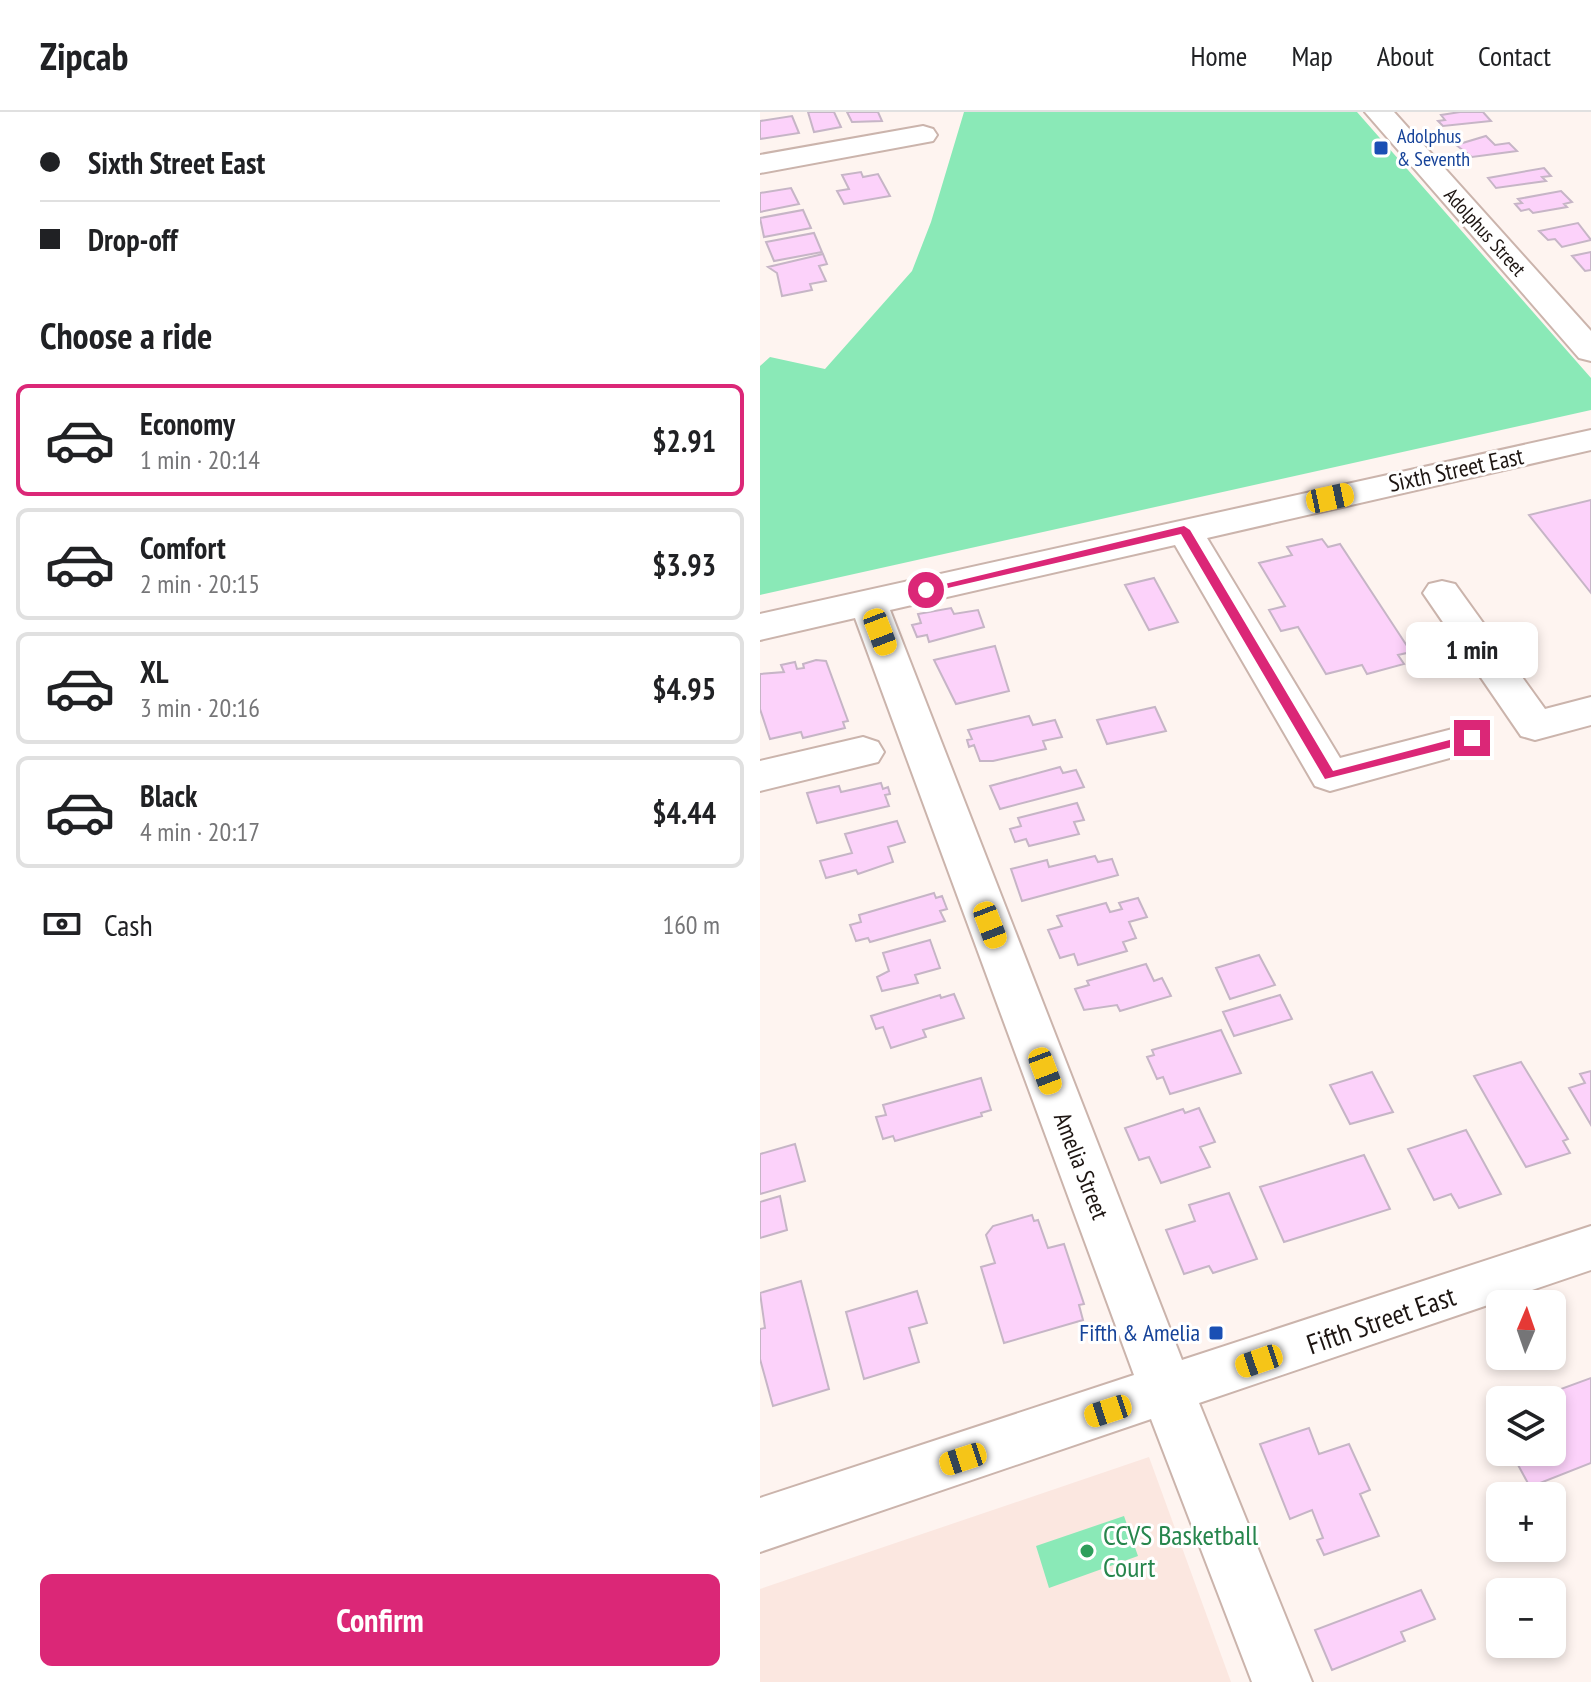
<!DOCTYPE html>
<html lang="en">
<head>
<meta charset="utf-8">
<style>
	:root { --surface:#fff; --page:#f2f2f2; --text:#202124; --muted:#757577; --line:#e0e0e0; --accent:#db2777 }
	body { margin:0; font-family:"PT Sans Narrow",sans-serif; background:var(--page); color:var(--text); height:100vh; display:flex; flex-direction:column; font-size:30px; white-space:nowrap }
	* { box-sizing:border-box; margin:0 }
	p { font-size:26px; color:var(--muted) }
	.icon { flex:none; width:44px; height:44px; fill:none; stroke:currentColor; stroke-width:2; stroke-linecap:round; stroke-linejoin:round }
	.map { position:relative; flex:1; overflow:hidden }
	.drawer { display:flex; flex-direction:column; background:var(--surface); width:760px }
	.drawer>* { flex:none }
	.hud { display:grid; align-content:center; height:176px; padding:0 40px; background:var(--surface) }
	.needle { width:52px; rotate:2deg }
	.controls { position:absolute; left:726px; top:1178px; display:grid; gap:16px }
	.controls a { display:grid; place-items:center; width:80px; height:80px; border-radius:12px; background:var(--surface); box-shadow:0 4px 12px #0003; font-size:40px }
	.end { position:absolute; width:36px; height:36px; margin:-18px; border:10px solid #db2777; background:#fff; box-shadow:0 0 0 4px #fff }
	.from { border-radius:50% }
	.bubble { position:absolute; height:56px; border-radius:12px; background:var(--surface); box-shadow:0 4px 12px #0003; font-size:26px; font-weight:800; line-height:56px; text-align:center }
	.car { position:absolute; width:24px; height:48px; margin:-24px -12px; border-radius:10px; box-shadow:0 0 6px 2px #0007; background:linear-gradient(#f5c518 24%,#345 0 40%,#f5c518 0 76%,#345 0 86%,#f5c518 0) }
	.hud b { display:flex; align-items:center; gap:28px; height:76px; font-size:30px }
	.hud b+b { border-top:2px solid var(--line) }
	.hud i { width:20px; height:20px; background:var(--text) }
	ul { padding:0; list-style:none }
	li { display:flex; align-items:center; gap:24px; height:112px; margin:0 16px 12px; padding:0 24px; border:4px solid var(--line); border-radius:12px }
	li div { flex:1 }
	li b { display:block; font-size:30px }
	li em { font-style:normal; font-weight:800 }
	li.current { border-color:var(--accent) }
	li>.icon { width:72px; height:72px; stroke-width:1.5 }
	h2 { padding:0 40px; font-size:36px; line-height:96px }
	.pay { display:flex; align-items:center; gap:20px; height:88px; padding:0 40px; font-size:30px }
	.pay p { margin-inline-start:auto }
	.action { display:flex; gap:16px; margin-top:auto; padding:16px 40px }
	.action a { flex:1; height:92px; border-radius:12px; background:var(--accent); color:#fff; font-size:32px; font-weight:800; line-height:92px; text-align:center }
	header { display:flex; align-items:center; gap:48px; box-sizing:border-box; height:112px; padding:0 40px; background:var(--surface); border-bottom:2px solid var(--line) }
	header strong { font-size:38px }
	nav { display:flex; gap:44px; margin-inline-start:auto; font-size:28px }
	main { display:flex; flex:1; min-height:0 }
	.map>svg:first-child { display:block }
</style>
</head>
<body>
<header>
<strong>Zipcab</strong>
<nav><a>Home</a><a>Map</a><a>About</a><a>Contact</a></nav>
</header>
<main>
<section class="drawer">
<div class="hud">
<b><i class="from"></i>Sixth Street East</b>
<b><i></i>Drop-off</b>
</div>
<h2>Choose a ride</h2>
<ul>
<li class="current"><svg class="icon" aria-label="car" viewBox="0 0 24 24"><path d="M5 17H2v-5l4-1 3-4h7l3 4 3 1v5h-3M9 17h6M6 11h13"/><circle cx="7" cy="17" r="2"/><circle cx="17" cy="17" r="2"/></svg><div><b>Economy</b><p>1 min · 20:14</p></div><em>$2.91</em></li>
<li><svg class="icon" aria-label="car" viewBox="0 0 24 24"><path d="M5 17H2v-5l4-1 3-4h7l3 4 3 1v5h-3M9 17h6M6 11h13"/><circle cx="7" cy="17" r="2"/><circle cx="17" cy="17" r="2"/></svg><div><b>Comfort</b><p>2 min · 20:15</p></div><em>$3.93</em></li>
<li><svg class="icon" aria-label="car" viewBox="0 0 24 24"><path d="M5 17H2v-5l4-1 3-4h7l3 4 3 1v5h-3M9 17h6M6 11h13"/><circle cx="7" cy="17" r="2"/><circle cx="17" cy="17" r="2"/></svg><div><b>XL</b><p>3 min · 20:16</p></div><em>$4.95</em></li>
<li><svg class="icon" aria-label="car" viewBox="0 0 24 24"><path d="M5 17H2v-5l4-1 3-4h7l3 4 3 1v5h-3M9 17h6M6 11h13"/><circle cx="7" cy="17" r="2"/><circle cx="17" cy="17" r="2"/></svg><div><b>Black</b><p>4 min · 20:17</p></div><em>$4.44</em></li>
</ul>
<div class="pay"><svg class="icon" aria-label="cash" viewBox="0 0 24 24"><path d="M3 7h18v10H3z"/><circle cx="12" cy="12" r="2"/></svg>Cash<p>160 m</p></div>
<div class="action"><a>Confirm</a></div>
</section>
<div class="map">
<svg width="831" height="1570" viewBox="0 0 831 1570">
	<rect width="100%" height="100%" fill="#fef4f0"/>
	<path fill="#fbe7e0" d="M389,1345L471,1570H0V1477Z"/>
	<path fill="#8ae9b7" d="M204,0H597L831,266V298L0,483V254L10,245L65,257L152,159L171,110Z
		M364,1404L378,1444L289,1476L276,1434Z"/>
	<path fill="#fcd2fa" stroke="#c6b5c6" stroke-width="2" d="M48,0H74L81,15L54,20Z
		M87,0H118L122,9L92,10Z
		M700,0H723L731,9L683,14L678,9L685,8L681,3Z
		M32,4L39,21L0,27V9Z
		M726,24L735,33L749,31L757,39L712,45L696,33Z
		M784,56L791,64L782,65L786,69L736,76L728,66Z
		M101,60L103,65L118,62L130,84L84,92L77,79L89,77L82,63Z
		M31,76L39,92L0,100V81Z
		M801,79L812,90L804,92L807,95L773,101L769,97L761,99L755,92L762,91L758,87Z
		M43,98L51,116L4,125L0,106Z
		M818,111L831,128L802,135L795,127L788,128L779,119Z
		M54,121L62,140L14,149L6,130Z
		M831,140V158L825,159L812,144Z
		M63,142L67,152L59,154L66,169L50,172L52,178L22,184L17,161L8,155Z
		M831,388V481L769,403Z
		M562,427L568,435L580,432L651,540L638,543L644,552L607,562L602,553L566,562L538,515L521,519L509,498L525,494L499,451L532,443L527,435Z
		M394,466L418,510L389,518L365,473Z
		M191,496L194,502L218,498L224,515L169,530L167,523L157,525L152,513L161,511L158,502Z
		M235,534L249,579L196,592L174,548Z
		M56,548L66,549L88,609L83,610L85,616L43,626L41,620L10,627L0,597V562L24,560L21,553L35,550L37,557L44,556L43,552Z
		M395,595L406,619L347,632L337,608Z
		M269,604L273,613L295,608L302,625L283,629L286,637L233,649H220L214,633L209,635L207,628L212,627L208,618Z
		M300,655L303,661L316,658L324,675L240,697L230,674Z
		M121,671L123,677L128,675L130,682L125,683L129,694L57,711L47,681L79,674L81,680Z
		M317,691L324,708L314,710L319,722L269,734L266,727L255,730L250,717L261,714L258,706Z
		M137,709L145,730L128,735L133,750L98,762L96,758L66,766L60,749L92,741L85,722Z
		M335,744L338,750L352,747L358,763L262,789L251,757L287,748L289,755Z
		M174,781L176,786L182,784L187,797L180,799L185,809L110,830L108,826L96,829L90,813L101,810L99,803Z
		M378,786L387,805L369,810L376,826L363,830L367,839L318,853L314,842L300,846L288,818L302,814L297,804L346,791L350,800L362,797L359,791Z
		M170,828L180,856L155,863L158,871L122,879L117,865L129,859L123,841Z
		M499,843L515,873L470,887L456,856Z
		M386,852L394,869L402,866L411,884L360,899L357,893L324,898L315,877L329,873L327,869Z
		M194,882L204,906L163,918L166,925L131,936L123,915L116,917L111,904L180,883L181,886Z
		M520,883L532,907L474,924L463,900Z
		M461,918L481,961L410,982L403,965L397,967L387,945L394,943L392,938Z
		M761,950L808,1027L803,1029L810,1041L766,1055L714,964Z
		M831,959V1013L809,976L825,971L820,962Z
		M612,960L633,1000L590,1012L570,973Z
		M221,966L231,998L221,1001L222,1004L135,1029L133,1024L123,1027L116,1005L126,1003L123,993Z
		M439,996L455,1030L440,1035L450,1055L401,1071L389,1045L379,1048L365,1016L423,997L425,1001Z
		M706,1018L741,1082L699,1096L691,1082L674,1088L648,1037Z
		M35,1032L45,1069L0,1082V1042Z
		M604,1043L630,1097L524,1130L500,1075Z
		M469,1081L497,1147L453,1161L449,1154L424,1162L406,1118L435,1109L429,1093Z
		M20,1084L27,1118L0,1126V1090Z
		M272,1103L274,1109L278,1108L288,1136L304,1132L324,1192L319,1193L323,1208L244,1231L221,1155L235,1151L226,1123L233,1114Z
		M41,1169L69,1277L13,1294L0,1247V1217L5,1216L0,1181Z
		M157,1179L167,1211L149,1216L159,1250L104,1267L86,1200Z
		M831,1266V1351L770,1375L751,1340H792V1288H771Z
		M549,1316L559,1342L589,1332L610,1378L600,1382L619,1424L564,1443L557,1428L563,1426L552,1398L530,1407L500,1332Z
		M661,1478L675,1507L641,1520L645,1529L572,1558L555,1518Z"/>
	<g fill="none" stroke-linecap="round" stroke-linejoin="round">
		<g stroke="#cbb4ac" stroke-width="4">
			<path id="minor" d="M605,0H634L831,219V249L819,246Z
				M163,14L173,17L177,23L173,29L0,61V43Z
				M831,318V338L447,426L580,646L712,612L726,616L732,626L726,636L570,679L555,674L415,433L130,498L422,1248L831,1114V1158L439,1291L552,1570H492L391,1307L0,1440V1386L374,1263L95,506L0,528V502Z
				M682,469L695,472L785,597L831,585V613L775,628L761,624L663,481L669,472Z
				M103,625L118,630L124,640L118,650L0,679V649Z"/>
		</g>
		<use href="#minor" fill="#fff" fill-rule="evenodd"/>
	</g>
	<path fill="#db2777" d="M424,414L430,418L573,659L712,622L718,626L716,629L565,667L421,422L166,481L160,478Z"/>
	<g fill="#1a4fb4" stroke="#fff" stroke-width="3">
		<rect x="613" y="28" width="16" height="16" rx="4"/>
		<rect x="448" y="1213" width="16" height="16" rx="4"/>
	</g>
	<circle fill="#2e9e5b" stroke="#fff" stroke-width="3" cx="327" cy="1439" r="8"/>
	<g text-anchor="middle" stroke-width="6" stroke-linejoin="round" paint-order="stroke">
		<g font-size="20" fill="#164399" stroke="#fff" text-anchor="start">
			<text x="637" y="31">Adolphus<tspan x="637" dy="23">&amp; Seventh</tspan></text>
		</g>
		<g font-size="20" fill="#1d1512" stroke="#fff">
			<text transform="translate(725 120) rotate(48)" y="7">Adolphus Street</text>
		</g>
		<g font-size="24" fill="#1d1512" stroke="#fff">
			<text transform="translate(696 358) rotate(-12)" y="8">Sixth Street East</text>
			<text transform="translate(321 1054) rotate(69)" y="8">Amelia Street</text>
		</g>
		<g font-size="24" fill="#164399" stroke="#fff" text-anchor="end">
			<text x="440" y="1229">Fifth &amp; Amelia</text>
		</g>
		<g font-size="28" fill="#1d1512" stroke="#fff">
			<text transform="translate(621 1208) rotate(-19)" y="10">Fifth Street East</text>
		</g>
		<g font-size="28" fill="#27864d" stroke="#fff" text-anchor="start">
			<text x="343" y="1433">CCVS Basketball<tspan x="343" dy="32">Court</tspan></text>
		</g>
	</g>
</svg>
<div class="controls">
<a><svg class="needle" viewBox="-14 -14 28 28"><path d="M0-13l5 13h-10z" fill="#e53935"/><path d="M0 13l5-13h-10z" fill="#757577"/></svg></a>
<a><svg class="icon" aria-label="layers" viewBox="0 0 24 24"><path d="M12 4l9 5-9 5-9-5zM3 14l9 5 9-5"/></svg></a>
<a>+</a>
<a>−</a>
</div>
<i class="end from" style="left:166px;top:478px"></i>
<i class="end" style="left:712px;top:626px"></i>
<div class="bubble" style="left:646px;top:510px;width:132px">1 min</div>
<i class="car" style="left:570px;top:386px;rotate:78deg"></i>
<i class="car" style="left:120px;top:520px;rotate:159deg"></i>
<i class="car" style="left:230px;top:813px;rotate:159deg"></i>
<i class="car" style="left:285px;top:959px;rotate:159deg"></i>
<i class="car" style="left:499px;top:1249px;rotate:251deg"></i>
<i class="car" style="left:348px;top:1299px;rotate:252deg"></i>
<i class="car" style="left:203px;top:1347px;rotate:252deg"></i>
</div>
</main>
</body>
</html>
